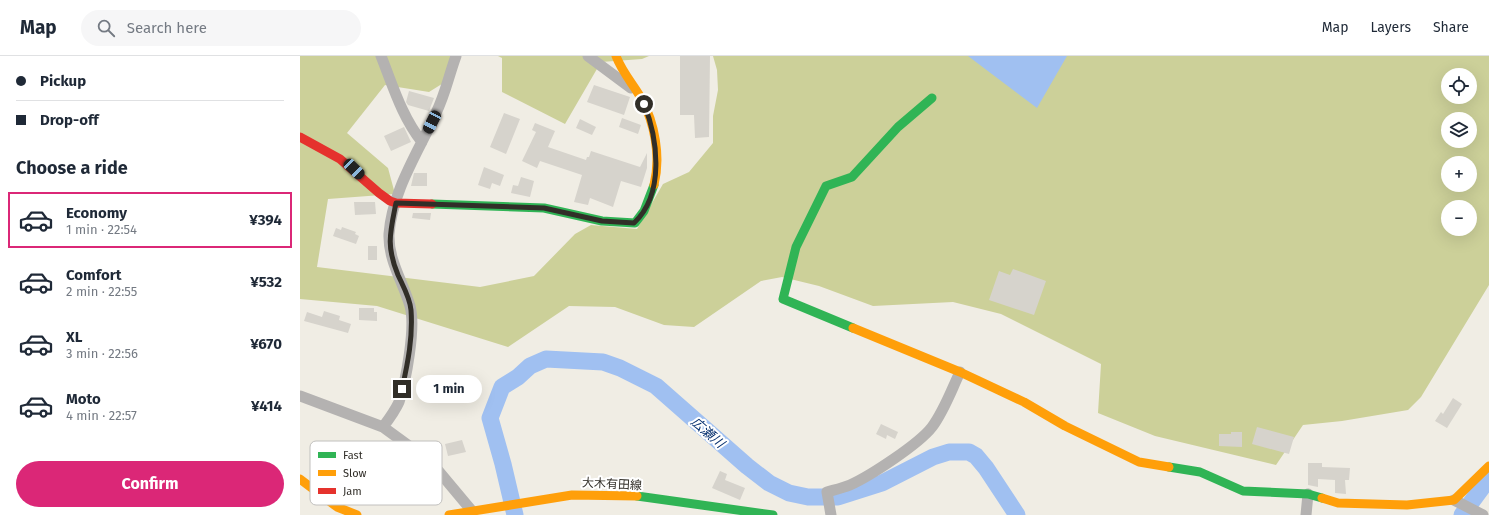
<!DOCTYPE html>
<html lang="en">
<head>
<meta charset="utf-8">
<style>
	:root { --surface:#fff; --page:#f6f6f7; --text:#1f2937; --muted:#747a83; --line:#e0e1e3; --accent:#db2777 }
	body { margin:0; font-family:"Fira Sans","Noto Sans JP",sans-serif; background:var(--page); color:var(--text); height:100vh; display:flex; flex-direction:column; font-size:15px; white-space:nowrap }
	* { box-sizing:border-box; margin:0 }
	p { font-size:13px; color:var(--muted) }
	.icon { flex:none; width:22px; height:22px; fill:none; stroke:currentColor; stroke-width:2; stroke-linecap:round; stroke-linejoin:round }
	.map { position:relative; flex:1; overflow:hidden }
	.side { display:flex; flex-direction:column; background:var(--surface); width:300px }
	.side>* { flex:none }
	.top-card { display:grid; align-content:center; height:88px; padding:0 16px; background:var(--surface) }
	.fabs { position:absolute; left:1141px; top:12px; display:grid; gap:8px }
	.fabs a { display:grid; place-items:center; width:36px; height:36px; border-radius:50%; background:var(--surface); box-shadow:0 4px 16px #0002; font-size:20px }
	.end { position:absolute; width:18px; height:18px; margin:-9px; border:5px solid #312e28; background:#fff; box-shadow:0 0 0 2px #fff }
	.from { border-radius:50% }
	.bubble { position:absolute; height:28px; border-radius:14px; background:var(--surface); box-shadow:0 4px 16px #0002; font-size:13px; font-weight:700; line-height:28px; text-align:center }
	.car { position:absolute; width:12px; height:24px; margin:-12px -6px; border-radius:5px; box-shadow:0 0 3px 1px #0007; background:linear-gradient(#222 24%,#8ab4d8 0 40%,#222 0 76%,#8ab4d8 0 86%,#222 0) }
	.top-card b { display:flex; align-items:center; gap:14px; height:38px; font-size:15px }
	.top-card b+b { border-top:1px solid var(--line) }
	.top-card i { width:10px; height:10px; background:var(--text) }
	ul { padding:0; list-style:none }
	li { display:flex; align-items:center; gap:12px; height:56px; margin:0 8px 6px; padding:0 8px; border:2px solid transparent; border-radius:0px }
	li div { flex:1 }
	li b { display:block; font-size:15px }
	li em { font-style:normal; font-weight:700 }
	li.active { border-color:var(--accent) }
	li>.icon { width:36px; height:36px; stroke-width:1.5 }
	h2 { padding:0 16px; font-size:18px; line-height:48px }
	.cta { display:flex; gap:8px; margin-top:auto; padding:8px 16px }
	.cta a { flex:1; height:46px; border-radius:24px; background:var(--accent); color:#fff; font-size:16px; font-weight:700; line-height:46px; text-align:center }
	header { display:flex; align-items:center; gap:24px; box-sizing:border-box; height:56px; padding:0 20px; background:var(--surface); border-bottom:1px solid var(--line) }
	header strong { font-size:19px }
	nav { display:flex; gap:22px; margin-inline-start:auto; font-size:14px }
	.search { width:280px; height:36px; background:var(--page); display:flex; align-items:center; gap:10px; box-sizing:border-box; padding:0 14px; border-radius:22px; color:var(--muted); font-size:15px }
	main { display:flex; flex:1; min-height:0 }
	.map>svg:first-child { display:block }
</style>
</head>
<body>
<header>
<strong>Map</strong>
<div class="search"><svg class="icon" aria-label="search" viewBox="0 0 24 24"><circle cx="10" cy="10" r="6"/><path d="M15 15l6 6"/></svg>Search here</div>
<nav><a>Map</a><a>Layers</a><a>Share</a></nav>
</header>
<main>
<section class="side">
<div class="top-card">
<b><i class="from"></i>Pickup</b>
<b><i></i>Drop-off</b>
</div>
<h2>Choose a ride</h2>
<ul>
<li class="active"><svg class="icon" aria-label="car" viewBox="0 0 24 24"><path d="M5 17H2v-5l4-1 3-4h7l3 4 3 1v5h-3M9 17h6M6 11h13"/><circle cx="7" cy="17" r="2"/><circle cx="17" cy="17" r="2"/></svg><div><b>Economy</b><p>1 min · 22:54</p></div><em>¥394</em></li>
<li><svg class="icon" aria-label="car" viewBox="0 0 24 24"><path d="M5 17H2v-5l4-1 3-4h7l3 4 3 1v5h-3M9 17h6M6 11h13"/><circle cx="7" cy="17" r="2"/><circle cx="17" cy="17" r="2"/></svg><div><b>Comfort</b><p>2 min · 22:55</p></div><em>¥532</em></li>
<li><svg class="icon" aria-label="car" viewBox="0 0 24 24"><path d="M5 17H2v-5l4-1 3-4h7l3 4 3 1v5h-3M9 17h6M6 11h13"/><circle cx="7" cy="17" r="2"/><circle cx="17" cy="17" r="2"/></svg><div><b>XL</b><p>3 min · 22:56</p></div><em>¥670</em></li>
<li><svg class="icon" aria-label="car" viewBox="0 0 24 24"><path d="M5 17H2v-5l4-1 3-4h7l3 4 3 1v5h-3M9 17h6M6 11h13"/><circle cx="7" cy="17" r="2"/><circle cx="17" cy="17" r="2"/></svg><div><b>Moto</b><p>4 min · 22:57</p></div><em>¥414</em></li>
</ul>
<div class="cta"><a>Confirm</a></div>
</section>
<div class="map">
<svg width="1189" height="459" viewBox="0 0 1189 459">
	<rect width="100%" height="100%" fill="#f0ede4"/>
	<path fill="#ccd099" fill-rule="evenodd" d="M0,0H158L145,26L129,36L85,29L47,77L88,112L95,138L28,143L17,211L180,231L234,220L275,178L291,169L337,173L363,128L389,116L413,87V60L418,34L417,14L413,0H1189V229L1121,341L1108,354L1042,365L1003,369L976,409L855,380L798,357L801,308L701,258L653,246L573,250L519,230L482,221L461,225L394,271L364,269L315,251L269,250L208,291L77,250L0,243ZM1148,19H1170V41H1148ZM1148,63H1170V85H1148ZM1148,107H1170V129H1148ZM1148,151H1170V173H1148Z
		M198,0H349L342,3L301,6L265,68L202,36V2Z"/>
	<path fill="#a0c0f1" d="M668,0H767L737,52Z"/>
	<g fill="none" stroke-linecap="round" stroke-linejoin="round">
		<path stroke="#a0c0f1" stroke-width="17" d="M215,459L203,408L190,362L202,331L218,321L230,310L246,303L303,306L320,312L356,330L447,410L469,427L489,437L508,441H538L582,427L633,401L649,396H669L676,400L686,412L717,459
			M1162,459L1189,422"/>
	</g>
	<path fill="#d6d3cc" d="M380,0H410L409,81L395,82L394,59H380Z
		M294,29L330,41L324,59L287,46Z
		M109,35L134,42L129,55L108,49L106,46Z
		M204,57L220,63L206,98L190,91Z
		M322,62L341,69L338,78L319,71Z
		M280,63L296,71L292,79L276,72Z
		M235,67L255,75L248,91L286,104L287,101H289L291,95L340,111L347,97V112L341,131L321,125L313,151L290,142L288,149L274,146L282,119L240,105L237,112L222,105L236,76L232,74Z
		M104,71L111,86L91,95L84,80Z
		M184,111L204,119L200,130L192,127L190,133L178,129Z
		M114,117H127V130H111Z
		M221,121L234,125L230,141L211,137L213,129L218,130Z
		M54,146H75L76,158L55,159Z
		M113,157H131L130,164L112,162Z
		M42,171L56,176L55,178L59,180L56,188L33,180L36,172L41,174Z
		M68,190H77V204H68Z
		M713,213L746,225L734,259L689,244L699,215L710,219Z
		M59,252H74V256H77V265L59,264Z
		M24,255L40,260L39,264L51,268L48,277L4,265L7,256L22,261Z
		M1153,342L1162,348L1147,372L1135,365L1141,356L1143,358Z
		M581,368L598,376L595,383L587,379L586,383L576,378Z
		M957,371L994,381L989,398L952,388Z
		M931,376H942V391L919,390V378H931Z
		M162,384L166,396L148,400L145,388Z
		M1008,407H1022V411L1050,412L1049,424H1045L1046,438L1035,437V424L1018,423V431L1008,429Z
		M420,415L427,418L425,424L445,432L440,444L412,432Z"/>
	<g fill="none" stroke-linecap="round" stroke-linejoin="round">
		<path stroke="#b4b2b1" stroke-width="11" d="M81,0C93,30 102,61 122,86
			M288,0L331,32
			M0,340L83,371L131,406L172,455
			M83,371C89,363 95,355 99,346C106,325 116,271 110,250C103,226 88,204 89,178C92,135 119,95 136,57C145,39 149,19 156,0
			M1154,444L1183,459
			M531,459L527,436C534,434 543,432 550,429C570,420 619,388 632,371C644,355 651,335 660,316
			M1006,459L1008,438"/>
		<path stroke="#30b455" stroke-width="9" d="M132,148L244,152L302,165L335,167L344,155L354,129
			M553,272L483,243L496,191L526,130L552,121L598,71L632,42
			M869,411L900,416L943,435L1008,438L1022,442
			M337,440L473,459"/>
		<path stroke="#ff9f0a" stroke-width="9" d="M316,0C322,16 333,28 341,42C355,67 361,101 354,129
			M553,272L660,316L724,346L765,370L839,406L869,411
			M0,423L37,451L57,459
			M1022,442L1038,447L1107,449L1154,444L1189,410
			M149,459L272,439L337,440"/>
		<path stroke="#e5322d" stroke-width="9" d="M0,81L40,103L79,137L90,145L96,147L132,148"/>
	</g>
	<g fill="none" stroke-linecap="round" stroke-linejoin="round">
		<path stroke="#312e28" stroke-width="5" d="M102,333C108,306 113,281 111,254C110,242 103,230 98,219C86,190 90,177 96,147L244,152L302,165L334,167C365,138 358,83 344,48"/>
	</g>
	<g text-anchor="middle" stroke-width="4" stroke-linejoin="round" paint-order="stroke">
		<g font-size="12" fill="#312e28" stroke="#fff">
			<text transform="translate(312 428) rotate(3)" y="4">大木有田線</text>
		</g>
		<g font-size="13" font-style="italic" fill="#052f6e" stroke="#fff">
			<text transform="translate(408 376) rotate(41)" y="5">広瀬川</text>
		</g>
	</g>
	<rect x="10" y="385" width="132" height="64" rx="6" fill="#fff" stroke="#c1c0be" stroke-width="1"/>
	<rect x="18" y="396" width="18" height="6" fill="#30b455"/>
	<rect x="18" y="414" width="18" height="6" fill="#ff9f0a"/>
	<rect x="18" y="432" width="18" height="6" fill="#e5322d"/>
	<g font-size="11" fill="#312e28">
		<text x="43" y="403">Fast</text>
		<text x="43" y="421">Slow</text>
		<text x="43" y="439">Jam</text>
	</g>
</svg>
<div class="fabs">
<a><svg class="icon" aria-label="locate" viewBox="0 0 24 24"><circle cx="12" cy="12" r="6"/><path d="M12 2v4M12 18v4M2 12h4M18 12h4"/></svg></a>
<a><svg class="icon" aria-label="layers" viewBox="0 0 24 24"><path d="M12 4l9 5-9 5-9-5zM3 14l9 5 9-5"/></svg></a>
<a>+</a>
<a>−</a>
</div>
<i class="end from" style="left:344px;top:48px"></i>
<i class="end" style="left:102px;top:333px"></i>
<div class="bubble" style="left:116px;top:319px;width:66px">1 min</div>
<i class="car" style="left:132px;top:66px;rotate:207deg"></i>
<i class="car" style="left:54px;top:113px;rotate:134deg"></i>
</div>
</main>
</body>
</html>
